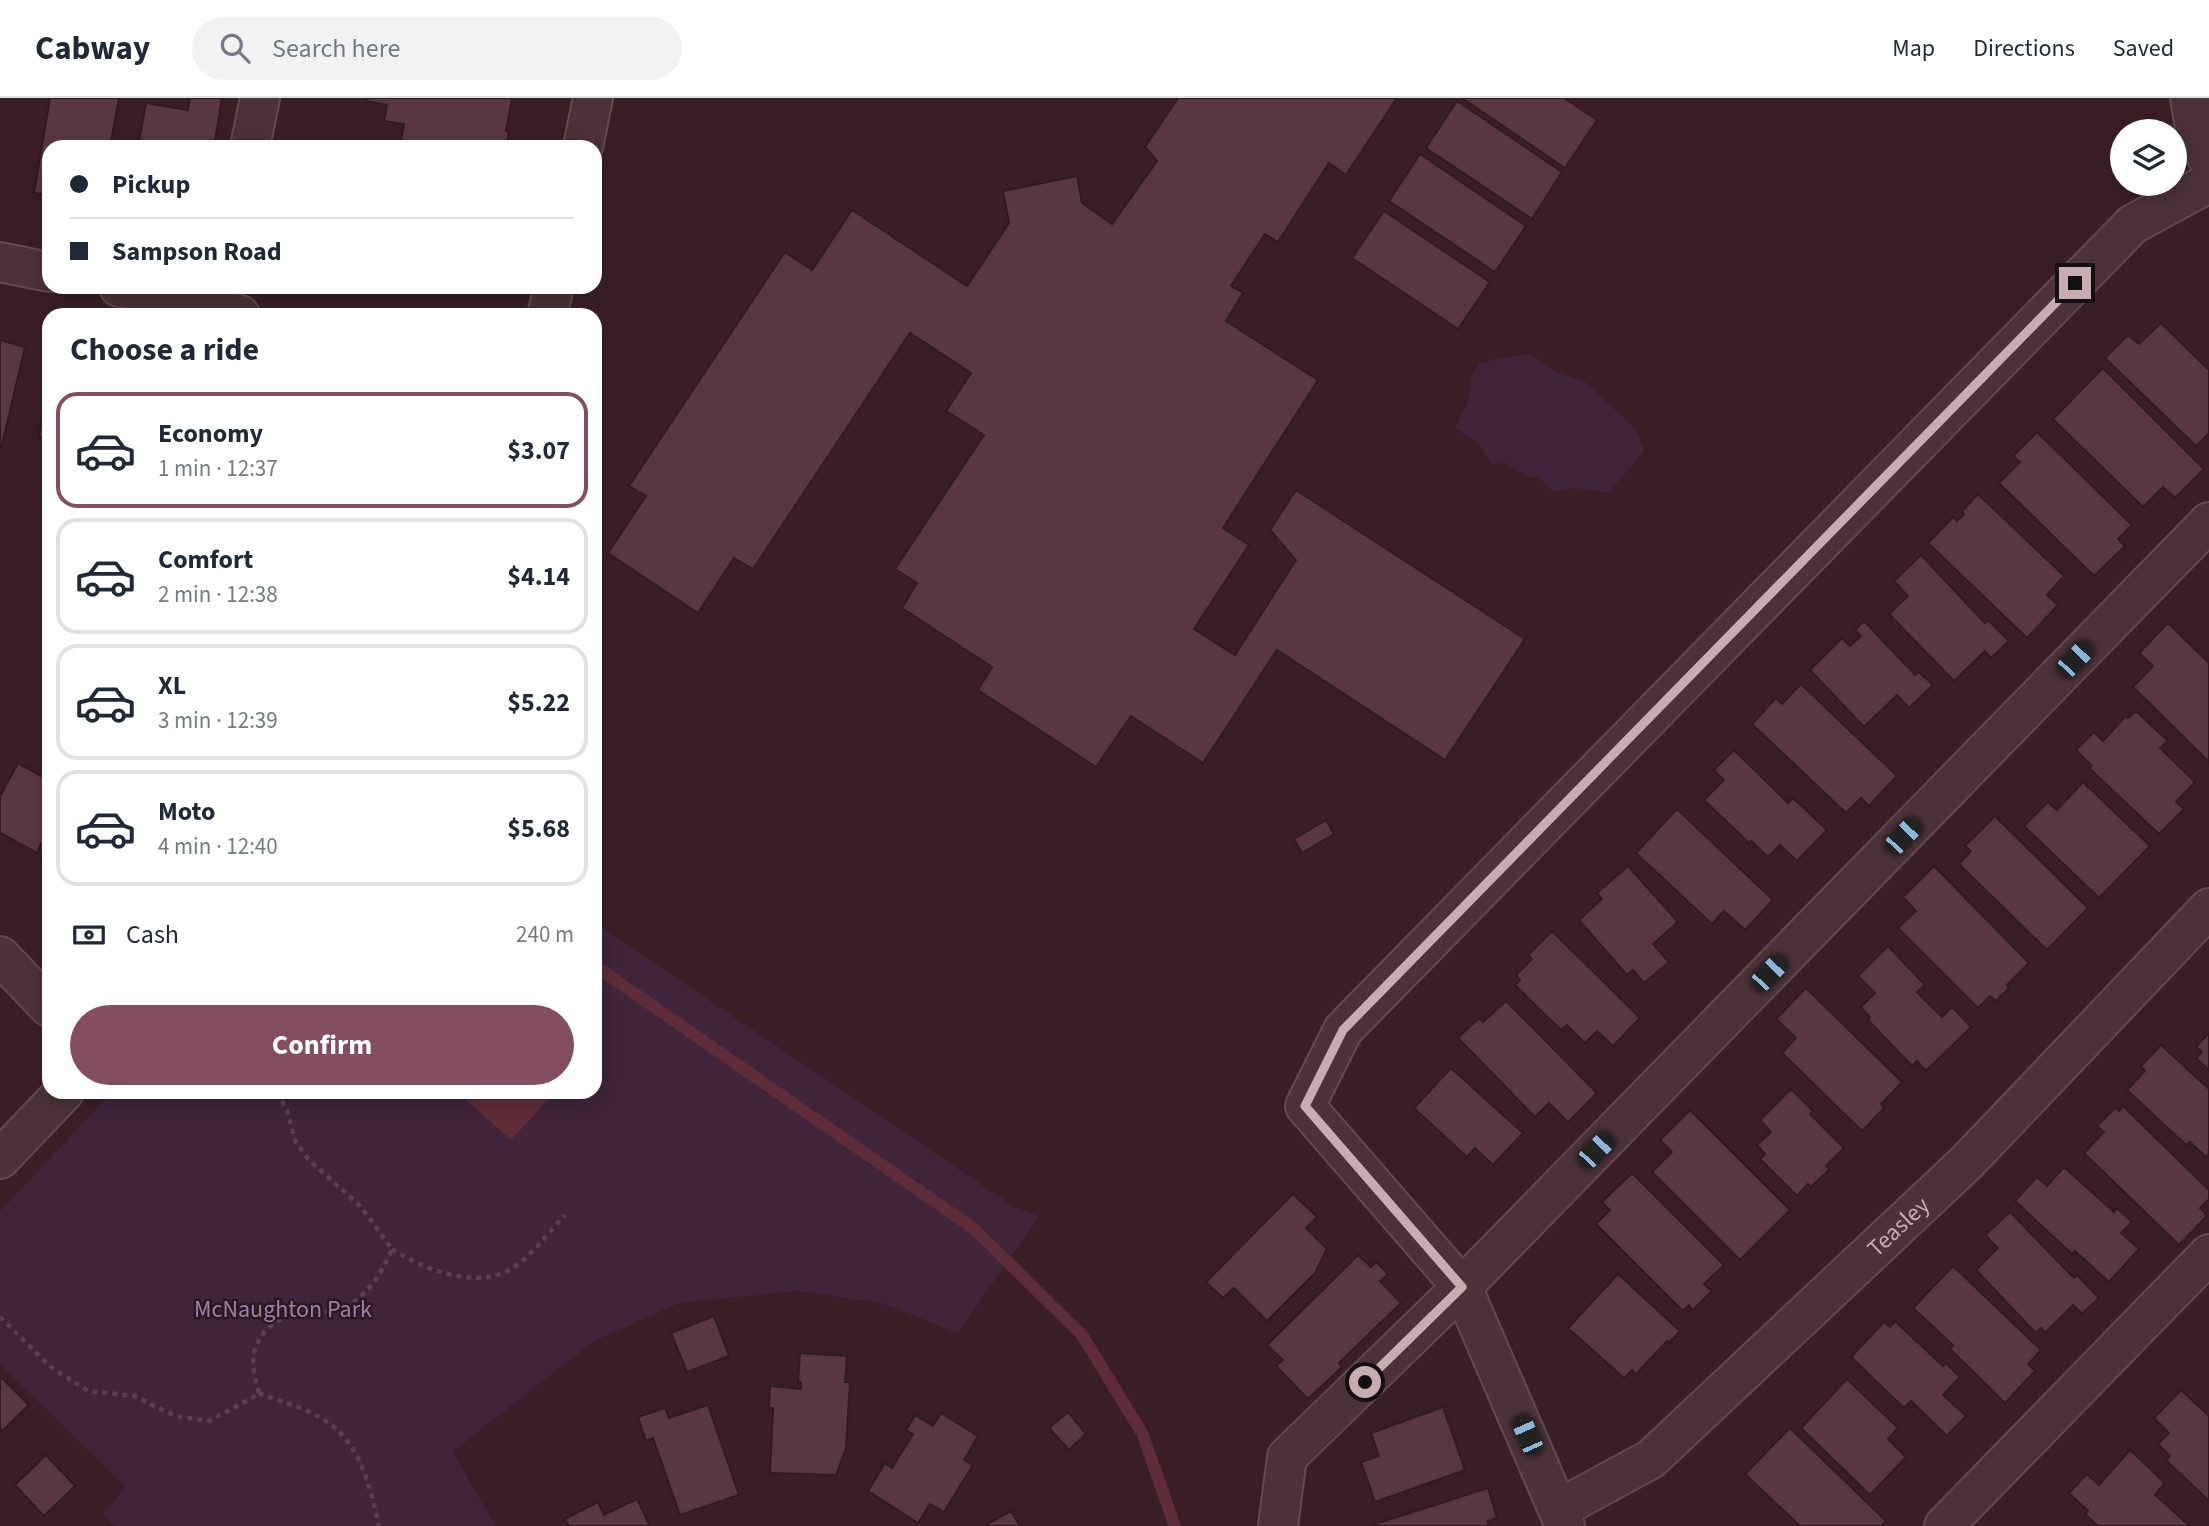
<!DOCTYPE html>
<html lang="en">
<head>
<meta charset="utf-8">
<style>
	:root { --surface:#fff; --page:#f2f2f3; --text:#1f2937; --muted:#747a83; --line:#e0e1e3; --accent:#844d62 }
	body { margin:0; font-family:"Source Sans 3",sans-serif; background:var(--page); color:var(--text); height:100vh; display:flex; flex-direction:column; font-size:26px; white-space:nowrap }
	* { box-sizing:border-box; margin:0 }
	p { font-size:23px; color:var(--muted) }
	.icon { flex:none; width:38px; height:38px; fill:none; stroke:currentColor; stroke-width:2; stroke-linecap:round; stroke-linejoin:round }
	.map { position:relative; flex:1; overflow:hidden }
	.panel { position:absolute; left:42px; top:210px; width:560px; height:791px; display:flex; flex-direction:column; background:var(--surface); border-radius:21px; box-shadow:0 4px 18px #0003 }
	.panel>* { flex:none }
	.hud { position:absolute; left:42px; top:42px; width:560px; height:154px; border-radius:21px; box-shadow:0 4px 18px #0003; display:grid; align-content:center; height:154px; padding:0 28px; background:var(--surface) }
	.tools { position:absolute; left:2110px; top:21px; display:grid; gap:14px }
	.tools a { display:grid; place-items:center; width:77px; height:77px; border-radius:50%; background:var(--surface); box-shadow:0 4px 18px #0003; font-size:35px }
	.end { position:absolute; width:32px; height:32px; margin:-16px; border:9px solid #c7acb2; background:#111; box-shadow:0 0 0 4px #111 }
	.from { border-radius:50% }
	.car { position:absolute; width:21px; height:42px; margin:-21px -10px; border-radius:9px; box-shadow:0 0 5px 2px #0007; background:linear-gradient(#222 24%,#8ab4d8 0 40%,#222 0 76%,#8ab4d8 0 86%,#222 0) }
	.hud b { display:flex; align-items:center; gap:24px; height:66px; font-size:26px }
	.hud b+b { border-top:2px solid var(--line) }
	.hud i { width:18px; height:18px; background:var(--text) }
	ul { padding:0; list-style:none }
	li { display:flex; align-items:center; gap:21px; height:116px; margin:0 14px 10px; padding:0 14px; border:4px solid var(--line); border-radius:21px }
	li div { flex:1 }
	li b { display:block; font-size:26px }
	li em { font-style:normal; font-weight:700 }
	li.active { border-color:var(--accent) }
	li>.icon { width:63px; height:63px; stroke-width:1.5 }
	h2 { padding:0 28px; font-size:32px; line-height:84px }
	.pay { display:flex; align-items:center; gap:18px; height:77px; padding:0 28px; font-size:26px }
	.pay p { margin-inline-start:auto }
	.cta { display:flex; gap:14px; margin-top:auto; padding:14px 28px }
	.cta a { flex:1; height:80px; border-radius:42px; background:var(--accent); color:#fff; font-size:28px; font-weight:700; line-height:80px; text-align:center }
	header { display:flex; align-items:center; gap:42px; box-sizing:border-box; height:98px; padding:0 35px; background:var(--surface); border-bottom:2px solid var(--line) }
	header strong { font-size:33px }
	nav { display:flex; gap:38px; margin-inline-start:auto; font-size:24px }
	.search { width:490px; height:63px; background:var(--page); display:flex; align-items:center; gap:18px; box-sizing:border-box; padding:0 24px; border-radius:38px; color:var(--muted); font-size:26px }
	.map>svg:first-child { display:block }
</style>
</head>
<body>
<header>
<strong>Cabway</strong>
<div class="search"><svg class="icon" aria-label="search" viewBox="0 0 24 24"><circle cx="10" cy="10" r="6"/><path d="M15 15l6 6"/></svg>Search here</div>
<nav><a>Map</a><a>Directions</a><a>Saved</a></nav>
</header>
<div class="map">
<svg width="2209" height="1428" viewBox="0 0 2209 1428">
	<rect width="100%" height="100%" fill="#3a1e26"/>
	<path fill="#3f243a" d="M1530,256L1556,274L1585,284L1636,331L1644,353L1608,395L1575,390L1554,394L1538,379H1528L1506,365L1492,366L1478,345L1455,330L1468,303L1471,280L1479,266L1499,260Z
		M595,825L1016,1110L1039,1118L958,1235L882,1205L797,1193L679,1205L594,1243L452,1354L496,1428H115L103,1416L126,1389L0,1266V1113L112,994H595Z"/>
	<path fill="#5f2c39" d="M457,994H555L511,1042Z"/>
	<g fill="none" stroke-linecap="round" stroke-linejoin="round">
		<path stroke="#5f2c39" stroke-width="12" d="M595,868L973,1130L1082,1237L1142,1335L1175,1428"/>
	</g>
	<path fill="#593740" stroke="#311a1f" stroke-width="2" d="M50,0H119L110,49H49V97L34,95Z
		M190,0H222L214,49H138L146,5L188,12Z
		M367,0H512L506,33L509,35L506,49L400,48L404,26L384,23L387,7L367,3Z
		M1178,0H1397L1346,77L1329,65L1278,144L1265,136L1231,188L1243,195L1226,223L1318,282L1223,430L1249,447L1194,531L1235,557L1296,462L1270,432L1296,392L1525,541L1445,662L1277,552L1203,665L1131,618L1096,669L978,592L992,569L902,510L917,485L895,471L984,337L946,313L971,275L910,235L753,471L734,460L698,515L608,455L646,398L629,388L785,154L812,172L852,112L967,188L1009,125L1003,93L1077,78L1082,105L1112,126L1157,63L1145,49Z
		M1462,0H1564L1597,22L1565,70Z
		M1457,3L1562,74L1532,121L1426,50Z
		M1420,56L1526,128L1495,174L1389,103Z
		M1384,113L1490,184L1458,231L1352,160Z
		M2161,225L2209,272V335L2196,348L2105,260L2128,237L2139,246Z
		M0,242L25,249L1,351H0Z
		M2103,270L2204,371L2175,400L2163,389L2143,409L2053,321Z
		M49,287V341L39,339Z
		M2037,334L2132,427L2118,441L2125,448L2094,478L1999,385L2020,364L2013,358Z
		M1978,396L2064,478L2047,497L2058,507L2027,540L1928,445L1953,419L1957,423L1964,416L1962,413Z
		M1921,457L1985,525L1988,522L2009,543L1991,560L1985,553L1954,583L1889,516L1908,498L1894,483Z
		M1864,523L1915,577L1919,574L1933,587L1909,610L1897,597L1864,629L1810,572L1842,540L1850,548L1861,538L1855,532Z
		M2168,525L2209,565V664L2133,589L2153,568L2139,555Z
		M1801,586L1897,678L1869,708L1861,700L1846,715L1752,626L1776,600L1782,606Z
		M2136,613L2168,643L2160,650L2195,684L2176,704L2184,711L2159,736L2089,670L2092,668L2076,652L2094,634L2103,643L2126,618L2128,620Z
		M1734,652L1788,705L1793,700L1827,732L1797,763L1780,747L1768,759L1751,743L1749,745L1704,702L1724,682L1714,672Z
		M18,665L49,682V751L41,746L37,755L0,735V698Z
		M2083,684L2150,748L2099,800L2024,728L2048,704L2057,712Z
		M1677,711L1773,802L1745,832L1724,813L1712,826L1636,755Z
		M1995,718L2088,810L2047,852L1959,766L1971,753L1965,748Z
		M1326,722L1334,736L1302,755L1294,741Z
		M1628,768L1678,824L1653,846L1669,864L1644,885L1633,872L1627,877L1579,822L1602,801L1597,795Z
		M1934,768L2029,865L2007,887L2009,890L1996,903L1990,898L1978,910L1898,830L1916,813L1903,799Z
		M1552,833L1640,920L1613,948L1597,933L1585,945L1567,927L1561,932L1515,887L1520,882L1516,877L1532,861L1528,857Z
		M1888,848L1925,887L1917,894L1942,919L1952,909L1971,929L1926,973L1917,963L1912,968L1868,922L1870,919L1861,909L1875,895L1858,878Z
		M1806,890L1902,984L1881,1006L1884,1010L1862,1033L1782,955L1796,940L1776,921Z
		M1506,903L1597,995L1568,1024L1549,1005L1535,1019L1458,940L1479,920L1483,924Z
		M2209,935V972L2196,960L2202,954L2196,949Z
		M2161,947L2209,991V1056L2206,1059L2190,1044L2186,1047L2127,992L2145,973L2141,968Z
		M1451,970L1523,1035L1493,1067L1475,1050L1467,1059L1414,1010Z
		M1791,991L1813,1013L1810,1016L1844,1050L1826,1068L1830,1071L1811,1089L1808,1086L1797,1098L1760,1061L1765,1056L1757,1047L1771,1034L1760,1022Z
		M2123,1008L2209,1092V1101L2200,1110L2207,1118L2179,1147L2084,1055L2104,1034L2097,1028L2116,1009L2119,1013Z
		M1690,1012L1790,1112L1740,1162L1652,1074L1672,1054L1660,1042Z
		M2064,1069L2114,1114L2117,1110L2132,1124L2121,1135L2139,1151L2109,1184L2075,1153L2072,1156L2015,1103L2037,1079L2047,1088Z
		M1632,1075L1724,1167L1704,1186L1712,1193L1693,1212L1689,1207L1683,1213L1596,1126L1610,1112L1602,1104Z
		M1293,1096L1317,1119L1306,1130L1327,1151L1315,1175L1267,1223L1234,1190L1223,1200L1206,1184Z
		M2010,1114L2074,1180L2077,1177L2099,1200L2082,1216L2073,1207L2045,1235L2041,1230L2036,1235L1976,1172L1998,1150L1985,1137Z
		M1358,1157L1371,1169L1376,1164L1388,1176L1380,1183L1401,1205L1339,1265L1342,1269L1308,1301L1276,1268L1283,1262L1267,1247Z
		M1953,1168L2041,1252L2028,1266L2035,1273L2005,1305L1950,1251L1953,1247L1913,1210Z
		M1618,1176L1680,1233L1669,1245L1667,1243L1636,1276L1632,1272L1624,1280L1568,1230Z
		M714,1218L729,1258L687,1274L671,1235Z
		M1895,1223L1943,1268L1946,1265L1960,1279L1943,1297L1966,1318L1947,1338L1911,1303L1904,1310L1851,1259L1884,1224L1890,1229Z
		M800,1255L847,1258L845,1284H850L846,1350L836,1377L770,1375L773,1310H769L770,1288L801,1291V1284H798Z
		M0,1278L29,1307L2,1333L0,1332Z
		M1847,1281L1898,1330L1888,1341L1906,1359L1870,1397L1801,1330Z
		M2181,1292L2209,1318V1403L2166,1362L2170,1358L2158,1346L2169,1335L2154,1320Z
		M708,1307L739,1397L680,1417L653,1340L646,1343L638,1319L665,1310L669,1320Z
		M1443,1309L1465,1372L1375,1404L1361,1364L1379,1358L1371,1335Z
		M1068,1314L1086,1336L1069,1352L1049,1330Z
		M941,1315L978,1338L964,1362L973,1367L944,1414L930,1406L918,1425L868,1393L885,1365L892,1370L913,1336L906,1332L915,1317L933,1328Z
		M1790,1330L1886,1423L1881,1428H1800L1745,1376Z
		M2130,1352L2165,1385L2155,1397L2190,1428H2098L2085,1416L2088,1413L2069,1395L2087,1376L2099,1387Z
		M46,1357L75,1388L44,1418L15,1387Z
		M1488,1390L1497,1420L1488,1423L1489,1428H1369Z
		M637,1401L650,1428H569L565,1421L598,1404L604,1417Z
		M1011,1413L1020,1428H984Z"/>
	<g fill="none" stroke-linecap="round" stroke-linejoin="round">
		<g stroke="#624a4f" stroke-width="42">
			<g id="minor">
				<path d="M2190,0L2197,42L2209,62"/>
				<path d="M250,49L260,0"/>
				<path d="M583,49L593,0"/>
				<path d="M0,164L49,174"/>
				<path d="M119,189L216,209L240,217"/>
				<path d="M547,217L554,189"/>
				<path d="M0,858L49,909"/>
				<path d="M0,1061L64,994"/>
				<path id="s1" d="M1559,1411L1651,1361L1967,1064L2209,810"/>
				<path d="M1278,1428L1287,1359L1462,1189L2209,424"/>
				<path d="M1565,1428L1462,1189L1305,1008L1343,932L2133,126L2209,85"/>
				<path d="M1944,1428L2209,1156"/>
			</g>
		</g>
		<path stroke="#5b4053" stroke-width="4.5" stroke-dasharray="5 5" stroke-linecap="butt" d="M392,1151C422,1171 477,1192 511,1171C532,1158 548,1135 565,1117
			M0,1219L52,1270L88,1293L135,1298L175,1318L209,1323L259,1296C257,1286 253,1274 253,1264C254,1234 281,1215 308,1214C319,1213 330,1215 340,1211C367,1200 382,1175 392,1151L360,1108L308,1061L295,1042L287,1012L277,994
			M259,1295C278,1303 303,1309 321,1320C361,1344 369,1386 379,1428"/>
		<use href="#minor" stroke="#4b3238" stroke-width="38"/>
	</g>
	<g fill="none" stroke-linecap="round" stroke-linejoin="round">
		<path stroke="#c7acb2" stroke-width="9" d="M1365,1284L1462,1189L1305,1008L1343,932L2075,185"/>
	</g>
	<g text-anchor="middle" stroke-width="5" stroke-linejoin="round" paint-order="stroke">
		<g font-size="24" fill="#c7acb2" stroke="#2f181d">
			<text dy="8" stroke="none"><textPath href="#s1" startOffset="444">Teasley</textPath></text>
		</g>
		<g font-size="24" fill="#9381ae" stroke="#2f181d">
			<text x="283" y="1219">McNaughton Park</text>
		</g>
	</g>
</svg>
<div class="tools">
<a><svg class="icon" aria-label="layers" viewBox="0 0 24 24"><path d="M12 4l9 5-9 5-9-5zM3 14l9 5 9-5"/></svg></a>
</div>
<i class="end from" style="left:1365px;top:1284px"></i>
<i class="end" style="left:2075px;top:185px"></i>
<i class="car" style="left:2075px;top:561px;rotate:44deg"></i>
<i class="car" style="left:1903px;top:738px;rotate:44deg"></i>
<i class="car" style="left:1769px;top:875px;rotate:44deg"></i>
<i class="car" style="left:1596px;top:1052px;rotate:44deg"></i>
<i class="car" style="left:1527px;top:1337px;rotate:336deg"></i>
<div class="hud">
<b><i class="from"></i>Pickup</b>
<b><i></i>Sampson Road</b>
</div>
<section class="panel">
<h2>Choose a ride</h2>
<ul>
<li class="active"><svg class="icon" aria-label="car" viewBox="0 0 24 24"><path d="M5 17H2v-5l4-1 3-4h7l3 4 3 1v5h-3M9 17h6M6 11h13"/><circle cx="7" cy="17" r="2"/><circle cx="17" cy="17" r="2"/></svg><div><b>Economy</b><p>1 min · 12:37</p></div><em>$3.07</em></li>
<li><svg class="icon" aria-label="car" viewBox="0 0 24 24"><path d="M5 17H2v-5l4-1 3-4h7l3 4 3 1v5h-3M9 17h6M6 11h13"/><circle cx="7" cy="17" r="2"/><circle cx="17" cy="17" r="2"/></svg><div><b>Comfort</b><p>2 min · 12:38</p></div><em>$4.14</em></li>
<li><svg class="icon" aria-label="car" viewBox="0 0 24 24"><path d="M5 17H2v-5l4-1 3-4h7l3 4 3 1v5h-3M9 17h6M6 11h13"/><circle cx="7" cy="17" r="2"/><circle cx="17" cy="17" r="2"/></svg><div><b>XL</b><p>3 min · 12:39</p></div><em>$5.22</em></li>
<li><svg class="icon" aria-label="car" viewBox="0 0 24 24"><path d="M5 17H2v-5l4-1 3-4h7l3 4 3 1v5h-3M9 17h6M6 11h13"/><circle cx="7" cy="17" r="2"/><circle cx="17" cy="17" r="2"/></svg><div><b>Moto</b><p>4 min · 12:40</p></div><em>$5.68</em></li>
</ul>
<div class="pay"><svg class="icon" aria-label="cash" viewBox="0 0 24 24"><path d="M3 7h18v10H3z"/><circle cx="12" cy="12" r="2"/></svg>Cash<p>240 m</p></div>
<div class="cta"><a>Confirm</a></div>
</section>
</div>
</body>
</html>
